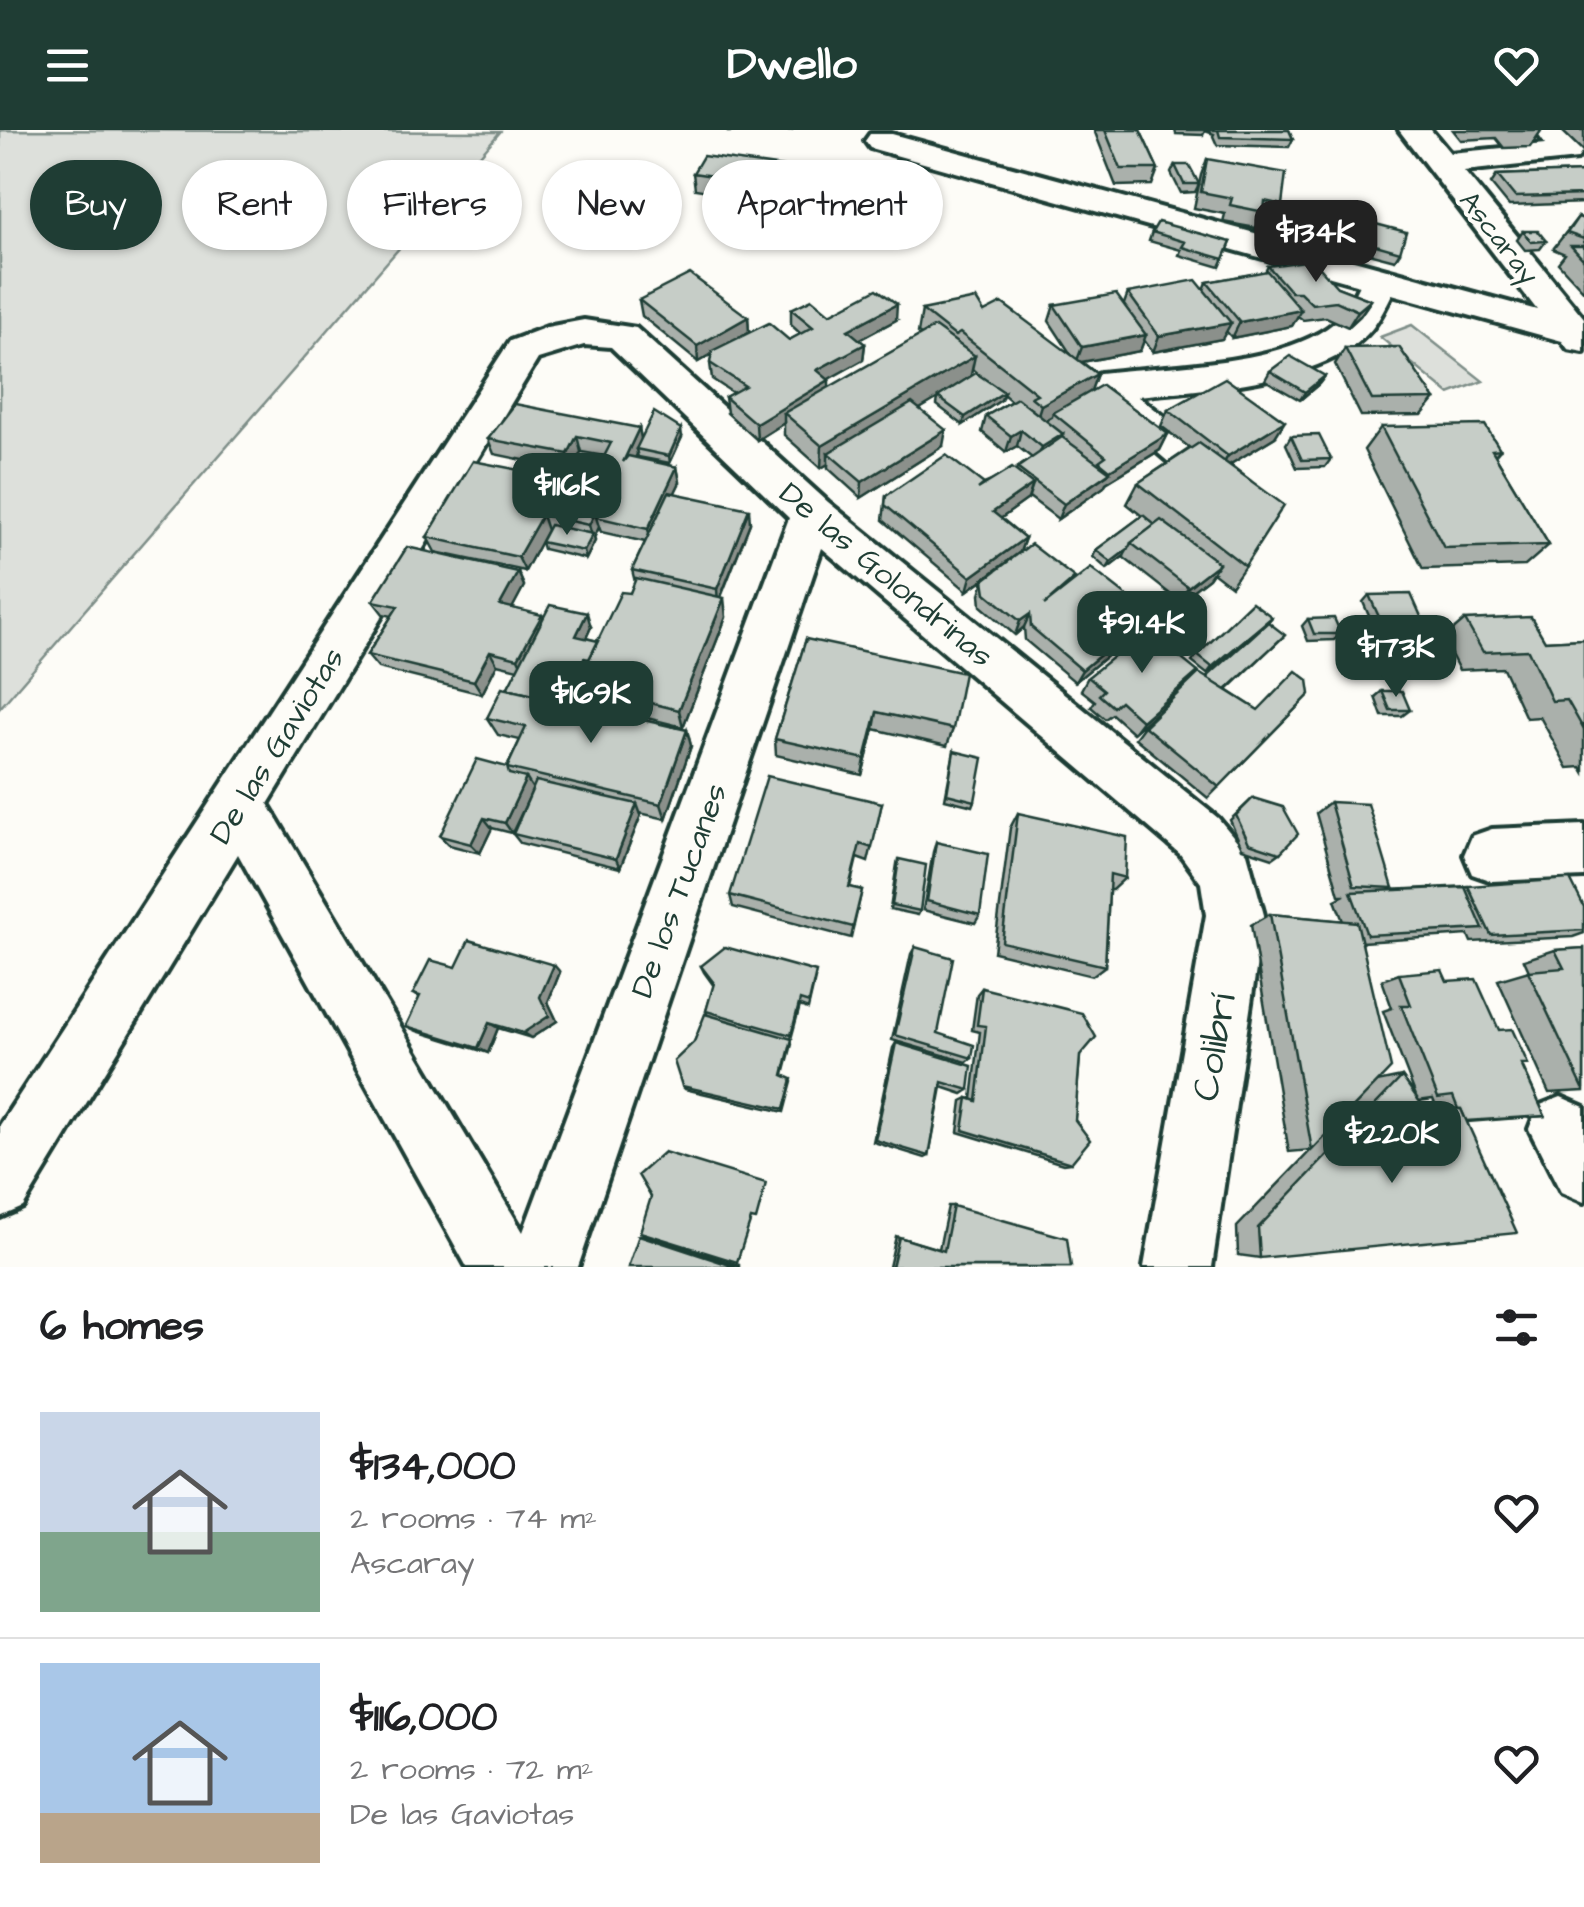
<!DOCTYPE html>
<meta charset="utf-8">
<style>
body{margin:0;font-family:"Architects Daughter",sans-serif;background:#f2f2f2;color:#202124;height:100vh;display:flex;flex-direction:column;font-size:38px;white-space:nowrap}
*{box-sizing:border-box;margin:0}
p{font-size:32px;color:#757577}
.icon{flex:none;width:55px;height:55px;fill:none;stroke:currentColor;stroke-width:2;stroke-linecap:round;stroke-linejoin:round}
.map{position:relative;height:1137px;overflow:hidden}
.panel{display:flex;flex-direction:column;background:#fff;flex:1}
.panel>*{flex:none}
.guide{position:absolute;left:30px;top:30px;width:1000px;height:90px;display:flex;gap:20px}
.price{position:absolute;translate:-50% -85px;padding:0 22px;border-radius:20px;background:#1f3d34;color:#fff;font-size:32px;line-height:65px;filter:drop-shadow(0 2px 5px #0008)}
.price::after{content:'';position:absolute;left:50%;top:60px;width:30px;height:22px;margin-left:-15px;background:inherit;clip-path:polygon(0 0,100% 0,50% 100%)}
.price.current{background:#222;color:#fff}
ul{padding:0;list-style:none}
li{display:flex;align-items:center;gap:30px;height:250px;padding:0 40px}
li+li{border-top:2px solid #e0e0e0}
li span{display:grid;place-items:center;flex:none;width:280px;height:200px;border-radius:0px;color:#555}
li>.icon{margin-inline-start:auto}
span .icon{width:120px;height:120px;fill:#fffc;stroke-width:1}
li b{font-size:42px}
h2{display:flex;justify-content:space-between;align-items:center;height:120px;padding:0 40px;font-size:42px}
.pill{padding:0 35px;border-radius:45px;background:#fff;box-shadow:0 2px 8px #0004;font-size:35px;line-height:90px}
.pill.current{background:#1f3d34;color:#fff}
header{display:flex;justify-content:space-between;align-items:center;height:130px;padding:0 40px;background:#1f3d34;color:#fff;font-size:45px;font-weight:700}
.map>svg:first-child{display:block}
.green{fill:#dde0db;stroke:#7e8e88;stroke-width:2.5}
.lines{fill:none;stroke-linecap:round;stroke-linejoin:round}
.minor-casing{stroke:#1f3d34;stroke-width:8}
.minor{fill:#fdfcf7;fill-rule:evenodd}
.wall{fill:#aab0ab;stroke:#1f3d34;stroke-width:2.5;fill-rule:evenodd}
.shaded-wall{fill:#8b908b;stroke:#1f3d34;stroke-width:2.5}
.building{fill:#c6cdc7;stroke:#1f3d34;stroke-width:2.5}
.labels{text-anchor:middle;stroke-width:8;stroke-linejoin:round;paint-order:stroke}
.far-street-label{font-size:28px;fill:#1f3d34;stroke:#fdfcf7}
.street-label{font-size:32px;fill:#1f3d34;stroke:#fdfcf7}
.near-street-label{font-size:38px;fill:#1f3d34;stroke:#fdfcf7}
</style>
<header><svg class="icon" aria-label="menu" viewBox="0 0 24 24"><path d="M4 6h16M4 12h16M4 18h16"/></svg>Dwello<svg class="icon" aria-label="heart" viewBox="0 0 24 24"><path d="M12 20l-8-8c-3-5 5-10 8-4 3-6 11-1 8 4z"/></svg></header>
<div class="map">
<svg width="1584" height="1137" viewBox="0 0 1584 1137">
<rect width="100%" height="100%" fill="#fdfcf7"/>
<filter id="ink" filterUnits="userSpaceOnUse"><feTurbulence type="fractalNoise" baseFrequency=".01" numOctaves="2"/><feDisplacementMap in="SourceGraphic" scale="20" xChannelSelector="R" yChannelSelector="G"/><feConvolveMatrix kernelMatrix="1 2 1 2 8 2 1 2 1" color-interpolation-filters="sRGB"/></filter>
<g filter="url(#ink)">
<g class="green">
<path d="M0,0L500,2L0,578Z"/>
<path d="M1412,195L1483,251L1449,264L1380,207Z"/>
</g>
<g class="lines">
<g class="minor-casing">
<g id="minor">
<path d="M1399,0H1431L1450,23L1545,14L1535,0H1567L1582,22L1577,29L1464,41L1584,188V222L1568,219L1562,211L1392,164C1384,180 1376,197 1362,209C1315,253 1200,259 1138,266L1249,353L1256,364L1249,375L1234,380L1219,375L1095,269L1086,267L1080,257L1086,247L1100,243C1166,235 1281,236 1334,193C1346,183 1352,169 1359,155L870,18L865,11L870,4H892L1537,180Z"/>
<path d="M584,190L636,198L828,372L1218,688L1247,723L1264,785L1212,1137H1144L1206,785L1201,753L1180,724L822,418L578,1137H467L238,724L23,1077L0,1087V995L510,211L547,197ZM584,215L611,217L789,388L523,1102L268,674L538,229Z"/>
<path d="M1584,695V747L1492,751L1472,744L1464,725L1472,706L1492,699Z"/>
<path d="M1561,967L1584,977V1072L1561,1062L1529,999L1538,976Z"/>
</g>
</g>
<use href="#minor" class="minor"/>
</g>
<g class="wall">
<path d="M728,0H793L728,2Z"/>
<path d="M1094,0H1140L1158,39L1152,55L1116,56Z"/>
<path d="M1175,0H1289L1293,9L1289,17L1217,15L1213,6L1214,4L1205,1L1203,5L1176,4Z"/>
<path d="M1453,0H1540L1541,1L1530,17L1504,18L1496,8L1461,10Z"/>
<path d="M1561,0H1584V22Z"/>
<path d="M1207,29L1282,75L1274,91L1260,88L1256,98L1223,92L1225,84L1194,78L1201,45Z"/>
<path d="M1175,35L1199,54L1195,62L1181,63L1171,43Z"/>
<path d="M1584,42V73L1509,76L1491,54L1497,45Z"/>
<path d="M693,43L794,48V64L790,74L767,70L764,77L737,73L736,65L695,59Z"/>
<path d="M634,76L635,85L626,93L606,94L599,86L597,77Z"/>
<path d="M763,86L813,92L773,113L763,106L762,97L766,96L764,94Z"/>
<path d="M1578,87L1584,89V161L1558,133L1565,124L1553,119Z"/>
<path d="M1372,93L1400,122L1395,130L1360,121L1367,101Z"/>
<path d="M1523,101L1546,111L1540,119L1525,120L1517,110Z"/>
<path d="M1152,102L1231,112L1220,137L1179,125L1181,120L1149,111Z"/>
<path d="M1268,136L1337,157L1371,170L1360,186L1348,197L1326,187L1303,190L1298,186L1292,196L1232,208L1226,201L1222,209L1153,222L1144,210L1140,221L1082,232L1097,244L1090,262L1168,304L1160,320L1106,353L1104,357L1058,389L1029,367L1028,369L1001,388L1025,408L1020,422L1073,453L1142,497L1075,552L1025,510L1024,497L1015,505L981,476L980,464L984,450L1016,426L967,461L883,390L886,366L984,354L1016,341L1017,338L1032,328L1017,316L1006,322L982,302L986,286L1011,271L1003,264L1001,270L963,295L937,275L938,268L919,279L943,316L861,368L828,338V334L821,338L784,305V293L757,310L727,283L725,267L733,263L712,249L710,233L712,224L698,232L642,186L639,170L748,187L749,203L789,210L801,204L791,195V179L896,190L859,210L865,214L863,230L828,249L829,258L921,205L918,203L922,180L984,182L1070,223L1049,191L1054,175L1124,174L1128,163L1204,160L1207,152L1265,142ZM972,239L979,245L970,247Z"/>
<path d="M1345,218L1435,269L1422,285L1361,286L1335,234Z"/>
<path d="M1270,241L1325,246L1319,254L1300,270L1265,250Z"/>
<path d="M1168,280L1275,307L1229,335L1245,436L1231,456L1213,442L1209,448L1179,471L1124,428V426L1107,439L1093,427L1096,420L1142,386L1127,374L1138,353L1190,318L1161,296Z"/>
<path d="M1381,297L1500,319L1495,325L1549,415L1525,436L1423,439L1364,320Z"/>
<path d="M639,298L641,309L682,307L670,333L638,327L637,324L635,328L677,337L680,352L674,363L750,393L721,467L726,487L683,597L579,571L578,569L575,575L687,600L691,616L666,689L640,683L641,685L620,738L520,713L513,704L525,676L512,703L492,698L480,723L449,715L440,706L507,637L520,610L498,605L487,588L507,559L518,539L497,534L482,564L378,538L367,525L392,486L383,484L373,471L518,442L524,456L512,478L544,489L591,497L586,508L598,511L630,463L635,452L632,440L645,412L601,402L599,397L594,408L595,411L586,429L543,419L541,412L547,400L525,441L435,422L427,407L571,350L595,344L604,326L581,322L572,340L494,324L488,309Z"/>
<path d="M1291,306L1331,329L1325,337L1297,338L1286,314Z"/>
<path d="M1369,465L1427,500L1420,507H1378L1363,472Z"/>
<path d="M1272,487L1266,494L1207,544L1192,532L1197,525Z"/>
<path d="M1308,489L1341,504L1334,510L1308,511L1302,496Z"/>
<path d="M1465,490L1545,511L1584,509V642L1581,637L1568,638L1540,587L1526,588L1503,538L1459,540L1443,509Z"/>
<path d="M1285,505L1227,560L1258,580L1310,564L1208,668L1135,608L1144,596L1174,567L1133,603L1112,584L1105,589L1091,577L1095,571L1081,560L1088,547L1198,542L1191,551L1206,548Z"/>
<path d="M806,509L953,599L947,616L874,599L862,645L776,625L775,609Z"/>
<path d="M1382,561L1410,580L1402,586H1382L1375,567Z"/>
<path d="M954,621L975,671L973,676L945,669Z"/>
<path d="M1253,668L1280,723L1273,728L1242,718L1230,690Z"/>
<path d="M1330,672L1393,758L1389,760L1468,756L1584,777V803L1573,807L1471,812L1468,805L1362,812L1377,952L1402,947L1416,966L1383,881L1392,878L1382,850L1399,844L1447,851L1499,900L1522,935L1545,986L1467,992L1260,1128L1238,1125L1237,1097L1311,1020L1289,1022L1251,795L1270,784L1343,791L1335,770L1345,765H1339L1316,683ZM1433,969L1437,979H1425L1419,971Z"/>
<path d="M882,673L868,732L857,728L850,757L862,760L851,808L733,777L730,765Z"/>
<path d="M1018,683L1125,748L1112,760H1109L1105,836L1092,846L994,822L1010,698Z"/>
<path d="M936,712L980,785L975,793L923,780L933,722Z"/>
<path d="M897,734L920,781L918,785L890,779Z"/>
<path d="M915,817L938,903L972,928L967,932L892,910L911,824Z"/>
<path d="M1584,818V961L1549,963L1498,850L1529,841L1524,830L1555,820Z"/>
<path d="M701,836L815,849L808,879L800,876L791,909L792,914L784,945L792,952L784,982L685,959L682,956L694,912L707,884L706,881L714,856L704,842Z"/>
<path d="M456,837L560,842L548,872L557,891L531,908L498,898L488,923L417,901L406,896L420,867L413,864Z"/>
<path d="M982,858L1080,926L1071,1033L1063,1034L958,1002L962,971L968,968L972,969L980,902L972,900L977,864Z"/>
<path d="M896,913L969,960L963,964L942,957L929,1026L925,1028L873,1012L893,918Z"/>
<path d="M948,1076H953L1071,1137H889L896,1106L939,1119Z"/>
</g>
<g class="shaded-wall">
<path d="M794,48V64L790,74V57Z"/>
<path d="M767,54V70L764,77V61Z"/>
<path d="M634,76L635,85L626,93L624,84Z"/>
<path d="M813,84V92L773,113V105Z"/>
<path d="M1371,170L1360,186L1348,197L1358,181Z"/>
<path d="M897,174L896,190L847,216L848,200Z"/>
<path d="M1301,180L1292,196L1232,208L1240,192Z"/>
<path d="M748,187L749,203L698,232L697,216Z"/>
<path d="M1231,193L1222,209L1153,222L1159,206Z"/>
<path d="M1146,205L1140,221L1076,233L1082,217Z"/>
<path d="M865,214L863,230L816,256L817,240Z"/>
<path d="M975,226L970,249L836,329L828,323V334L821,338L822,316Z"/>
<path d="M1097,244L1089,266L1053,283L1052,287L1034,297L1041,275Z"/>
<path d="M1325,246L1319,254L1300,270L1305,262Z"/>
<path d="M829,250V266L784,283V293L757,310L756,294Z"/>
<path d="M1004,262L1001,270L963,295L965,287Z"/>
<path d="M1285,291L1275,307L1219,341L1228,326Z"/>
<path d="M639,298L642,314L636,319L637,324L626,347L623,332Z"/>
<path d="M681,299L682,307L670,333L669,326Z"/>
<path d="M946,300L943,316L861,368L862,352Z"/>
<path d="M1021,300L1017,316L1006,322L1011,306Z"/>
<path d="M1063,304L1058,319L1036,332L1042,317Z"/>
<path d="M1168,304L1160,320L1106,353L1104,357L1058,389L1064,374L1108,344L1110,340Z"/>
<path d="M577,306L581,322L572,340L568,324Z"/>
<path d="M677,337L680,352L651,413L648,399Z"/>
<path d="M613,346L617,361L596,387L599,397L594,408L595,411L586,429L584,421L592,406L589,395Z"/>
<path d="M1033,354L1028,369L989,397L993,382Z"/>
<path d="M749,379L750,393L718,473L717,459Z"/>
<path d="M542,385L547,400L525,441L518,427Z"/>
<path d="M1025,408L1020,422L967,461L971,447Z"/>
<path d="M1128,419L1124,426L1107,439L1111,432Z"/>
<path d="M1219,433L1209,448L1179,471L1188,457Z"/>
<path d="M518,442L524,456L507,488L500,475Z"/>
<path d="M724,468L726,487L683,597L679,580Z"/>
<path d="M587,483L591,497L581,519L576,506Z"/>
<path d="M1030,484L1024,497L1015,505L1020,491Z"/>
<path d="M1150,484L1142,497L1075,552L1082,540Z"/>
<path d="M542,485L548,498L524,541L518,528Z"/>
<path d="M1272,487L1266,494L1207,544L1212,537Z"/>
<path d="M490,521L497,534L482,564L474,551Z"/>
<path d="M1198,542L1188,554L1133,603L1142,591Z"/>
<path d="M573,556L578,569L570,587L564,575Z"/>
<path d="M877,582L874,599L862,645L865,629Z"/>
<path d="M687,600L691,616L666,689L661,674Z"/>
<path d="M526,648L533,659L512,703L505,693Z"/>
<path d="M637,674L641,685L620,738L616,729Z"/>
<path d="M484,688L492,698L480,723L471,714Z"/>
<path d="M554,835L560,842L548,872L557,891L531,908L523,903Z"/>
<path d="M489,893L498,898L488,923L478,918Z"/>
<path d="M644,1104L739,1135V1137L639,1105Z"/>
</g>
<g class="building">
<path d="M1105,0H1140L1158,39H1121Z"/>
<path d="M1218,0H1289L1293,9L1220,7Z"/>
<path d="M703,26L783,37L779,46L794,48L790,57L767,54L764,61L736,57L739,50L693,43Z"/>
<path d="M1207,29L1286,43L1282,75L1265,71L1264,82L1230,75L1232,68L1201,62Z"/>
<path d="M1175,35H1189L1199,54H1184Z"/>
<path d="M1584,42V65L1515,67L1497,45Z"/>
<path d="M625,67L634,76L624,84L604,86L597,77L606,68Z"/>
<path d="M770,75L813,84L773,105L762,97L773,92L763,86Z"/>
<path d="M1578,87L1584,89V109L1567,103Z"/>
<path d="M1158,92L1231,112L1224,129L1182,117L1185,112L1152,102Z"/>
<path d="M1372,93L1406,102L1400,122L1365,112Z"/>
<path d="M1523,101H1538L1546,111L1531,112Z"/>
<path d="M1571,116H1584V130Z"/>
<path d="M1313,130L1337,157L1371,170L1358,181L1336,171L1312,174L1300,162H1291L1268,136Z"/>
<path d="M1267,141L1301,180L1240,192L1207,152Z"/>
<path d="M690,144L748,187L697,216L639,170Z"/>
<path d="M1196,150L1231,193L1159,206L1128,163Z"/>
<path d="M877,159L897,174L848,200L865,214L817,240L829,250L756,294L725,267L745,256L710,233L712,221L769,193L789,210L813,197L791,179L812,169L830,184Z"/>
<path d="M1116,164L1146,205L1082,217L1054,175Z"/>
<path d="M976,169L984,182L1002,173L1097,244L1041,275L1031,267L1037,264L960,203L955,206L922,180Z"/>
<path d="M935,197L975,226L822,316L784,283Z"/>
<path d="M1399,217L1435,269L1372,270L1345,218Z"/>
<path d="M1290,226L1325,246L1305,262L1270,241Z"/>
<path d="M976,243L1004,262L965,287L938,267Z"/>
<path d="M1225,248L1285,291L1228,326L1168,280Z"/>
<path d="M1102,255L1168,304L1110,340L1099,331L1106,326L1053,283Z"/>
<path d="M1017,268L1063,304L1042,317L1021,300L1011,306L986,286Z"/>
<path d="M912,273L946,300L862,352L828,323Z"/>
<path d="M515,274L639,298L623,332L628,326L677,337L648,399L596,387L617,347L613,346L589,395L542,385L518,427L427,407L473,331L571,350L576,340L595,344L611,313L577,306L568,324L488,309Z"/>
<path d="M654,282L681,299L669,326L636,319Z"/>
<path d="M1485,295L1500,319L1492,320L1549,415L1444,418L1381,297Z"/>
<path d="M1319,305L1331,329L1302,330L1291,306Z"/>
<path d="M1062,307L1110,342L1064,374L1017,338Z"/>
<path d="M1199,313L1284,375L1245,436L1138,353Z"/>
<path d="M946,325L984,354L978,359L1012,338L1033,354L993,382L1025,408L971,447L885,375L886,366Z"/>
<path d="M669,362L749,379L717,459L632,440Z"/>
<path d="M1143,385L1155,395L1131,413L1128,419L1111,432L1096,420Z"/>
<path d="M1161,390L1219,433L1188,457L1131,413Z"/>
<path d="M550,395L593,404L584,421L541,412Z"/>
<path d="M1031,414L1075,448L1044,475L1091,438L1150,484L1082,540L1031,497L1030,484L1020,491L986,463L984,450Z"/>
<path d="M407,417L518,442L500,475L542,485L518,528L490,521L474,551L367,525L398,476L373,471Z"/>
<path d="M636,448L724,468L679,580L572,554L584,528L589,529L621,462L630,463Z"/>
<path d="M1411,464L1427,500H1385L1369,465Z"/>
<path d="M1252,472L1272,487L1212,537L1197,525Z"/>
<path d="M550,475L587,483L576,506L598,511L589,529L584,528L565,572L507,559Z"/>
<path d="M1531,487L1545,511L1584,509V600L1567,570L1552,571L1528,520L1483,522L1465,490Z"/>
<path d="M1334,488L1341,504H1314L1308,489Z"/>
<path d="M1268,492L1285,505L1226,560L1206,548Z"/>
<path d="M1146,500L1198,542L1142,591L1120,571L1113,577L1099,565L1104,560L1088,547Z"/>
<path d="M806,509L964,543L953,599L877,582L865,629L775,609Z"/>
<path d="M1296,541L1308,550L1310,564L1219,657L1144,596L1199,543L1258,580Z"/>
<path d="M502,558L687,600L661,674L507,638L526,597L487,588Z"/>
<path d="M1382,561H1402L1410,580H1390Z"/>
<path d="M954,621L983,628L975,671L947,664Z"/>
<path d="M477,629L507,637L509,644L526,648L505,693L484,688L471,714L440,706Z"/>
<path d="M767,646L882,673L872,718L860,714L849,757L862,760L853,797L730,765Z"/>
<path d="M536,651L637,674L616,729L513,704Z"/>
<path d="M1253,668L1283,677L1298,704L1280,723L1249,713L1236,685Z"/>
<path d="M1330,672L1368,674L1393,758L1354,756Z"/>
<path d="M1018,683L1127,707L1125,748L1110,744L1105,836L1002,812Z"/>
<path d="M936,712L988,724L980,785L927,771Z"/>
<path d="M899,729L926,735L920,781L892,775Z"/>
<path d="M1570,749L1584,777V800L1491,805L1468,756Z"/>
<path d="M1465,757L1483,799L1367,805L1351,762Z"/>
<path d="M1270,784L1357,792L1391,938L1312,1020Z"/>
<path d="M469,810L554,835L540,867L549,886L523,903L489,893L478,918L406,896L420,866L413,864L430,830L456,837Z"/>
<path d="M725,817L816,842L809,873L800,870L791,905L706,881L714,853L701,836Z"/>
<path d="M915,817L953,828L938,903L974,915L972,928L895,905Z"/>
<path d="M1584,818V958H1583L1528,841L1564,838L1555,820Z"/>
<path d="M1442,840L1447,851L1476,849L1499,900L1512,899L1528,934H1521L1545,986L1466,991L1461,979H1458L1453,966L1438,968L1401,875H1411L1399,844Z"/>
<path d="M982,858L1082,883L1096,907L1080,926L1075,990L1090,1010L1071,1033L963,1000L968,968L977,971L986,896L977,895Z"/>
<path d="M705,884L792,909L783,945L792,949L784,979L682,956L674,931L694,912Z"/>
<path d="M896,913L972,936L969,960L942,952L929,1026L875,1010Z"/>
<path d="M1402,947L1425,979H1461L1517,1103L1260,1128L1258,1098Z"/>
<path d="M664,1022L766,1053L756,1090L751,1089L737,1132L640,1102L651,1067L638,1045Z"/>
<path d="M953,1076L1067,1108L1071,1137H892L899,1107L944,1121Z"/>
<path d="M639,1105L736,1137H628Z"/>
</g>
</g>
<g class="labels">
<g class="far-street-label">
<text transform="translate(1500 107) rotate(52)" y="10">Ascaray</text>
</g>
<g class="street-label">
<text transform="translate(887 444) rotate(40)" y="11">De las Golondrinas</text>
<text transform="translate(276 615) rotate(-58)" y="11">De las Gaviotas</text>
<text transform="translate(678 760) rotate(-70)" y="11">De los Tucanes</text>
</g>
<g class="near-street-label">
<text transform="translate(1213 917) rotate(-80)" y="13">Colibrí</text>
</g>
</g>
</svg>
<b class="price current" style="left:1316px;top:155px">$134K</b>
<b class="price" style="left:567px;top:408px">$116K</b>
<b class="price" style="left:1142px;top:546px">$91.4K</b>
<b class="price" style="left:1396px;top:570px">$173K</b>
<b class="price" style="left:591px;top:616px">$169K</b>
<b class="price" style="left:1392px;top:1056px">$220K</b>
<div class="guide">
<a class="pill current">Buy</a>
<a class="pill">Rent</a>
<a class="pill">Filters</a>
<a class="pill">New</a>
<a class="pill">Apartment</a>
</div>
</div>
<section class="panel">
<h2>6 homes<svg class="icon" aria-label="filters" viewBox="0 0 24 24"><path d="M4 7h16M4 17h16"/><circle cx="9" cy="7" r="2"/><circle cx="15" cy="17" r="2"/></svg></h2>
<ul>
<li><span style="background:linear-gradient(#c9d6e8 60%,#7fa58c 0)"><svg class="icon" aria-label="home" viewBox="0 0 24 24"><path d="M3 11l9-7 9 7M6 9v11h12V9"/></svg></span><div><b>$134,000</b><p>2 rooms · 74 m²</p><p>Ascaray</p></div><svg class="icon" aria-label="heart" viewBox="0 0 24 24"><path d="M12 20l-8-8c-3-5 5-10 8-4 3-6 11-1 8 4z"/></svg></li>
<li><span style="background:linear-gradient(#a9c7e8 75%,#b9a48a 0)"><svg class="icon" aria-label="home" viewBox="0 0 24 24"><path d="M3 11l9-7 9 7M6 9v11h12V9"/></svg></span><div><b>$116,000</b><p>2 rooms · 72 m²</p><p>De las Gaviotas</p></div><svg class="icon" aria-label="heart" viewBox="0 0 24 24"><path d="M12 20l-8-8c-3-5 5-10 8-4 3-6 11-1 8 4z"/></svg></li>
</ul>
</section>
